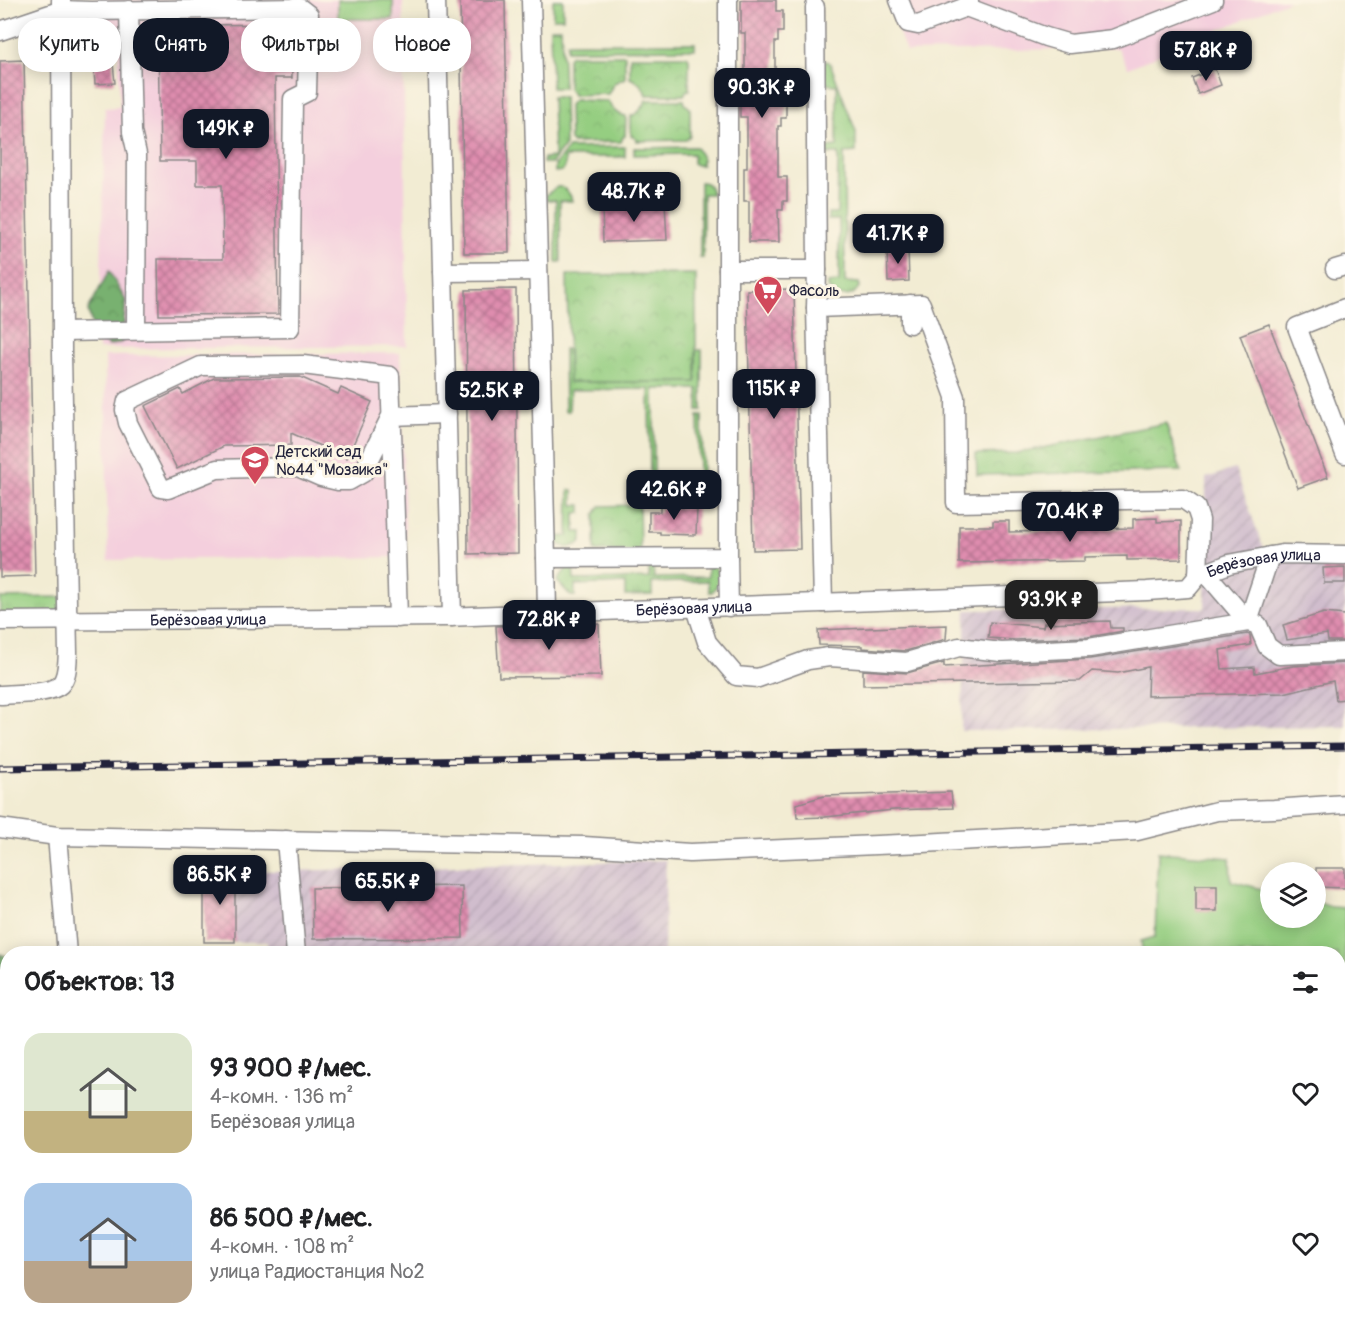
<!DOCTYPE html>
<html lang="ru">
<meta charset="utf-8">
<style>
body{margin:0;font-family:Pangolin,sans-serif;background:#f2f2f2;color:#202124;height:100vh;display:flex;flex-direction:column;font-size:22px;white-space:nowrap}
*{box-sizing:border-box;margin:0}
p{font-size:20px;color:#757577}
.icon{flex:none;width:33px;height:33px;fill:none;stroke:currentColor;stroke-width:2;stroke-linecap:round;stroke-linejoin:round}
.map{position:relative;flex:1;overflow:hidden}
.sheet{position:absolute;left:0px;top:946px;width:1346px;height:386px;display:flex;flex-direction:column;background:#fff;border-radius:24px 24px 0 0;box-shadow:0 3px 15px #0003}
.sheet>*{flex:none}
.banner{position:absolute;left:18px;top:18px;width:600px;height:54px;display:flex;gap:12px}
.controls{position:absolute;left:1260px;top:862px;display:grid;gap:12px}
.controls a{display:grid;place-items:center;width:66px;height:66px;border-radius:50%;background:#fff;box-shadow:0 3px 15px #0003;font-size:30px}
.price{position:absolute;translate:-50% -51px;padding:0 14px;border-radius:12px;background:#111827;color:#fff;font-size:20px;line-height:39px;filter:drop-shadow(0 2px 3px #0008)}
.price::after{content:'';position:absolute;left:50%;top:36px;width:18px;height:14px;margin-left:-9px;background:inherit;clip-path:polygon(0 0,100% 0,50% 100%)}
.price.current{background:#222;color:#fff}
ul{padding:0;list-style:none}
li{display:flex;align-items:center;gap:18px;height:150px;padding:0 24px}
li span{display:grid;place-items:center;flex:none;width:168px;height:120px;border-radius:18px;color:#555}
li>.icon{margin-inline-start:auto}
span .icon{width:72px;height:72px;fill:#fffc;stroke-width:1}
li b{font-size:26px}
h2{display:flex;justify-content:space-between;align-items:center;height:72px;padding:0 24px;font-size:26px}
.tag{padding:0 21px;border-radius:24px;background:#fff;box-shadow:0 3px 15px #0003;font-size:21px;line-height:54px}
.tag.current{background:#111827;color:#fff}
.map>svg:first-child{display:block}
.built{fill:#f4cfdd}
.industrial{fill:url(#industrial-furrows)}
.grass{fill:url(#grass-tufts);stroke:#5c785e;stroke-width:1.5}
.forest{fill:url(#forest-crowns);stroke:#4d6a55;stroke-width:1.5}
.park{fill:url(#park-crowns);stroke:#5c785e;stroke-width:1.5}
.garden{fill:#95ce81;stroke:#5c785e;stroke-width:1.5}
.building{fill:url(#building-cross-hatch)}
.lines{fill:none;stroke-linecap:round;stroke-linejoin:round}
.minor-casing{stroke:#8a8787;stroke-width:21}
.minor{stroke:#fff;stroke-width:18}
.rail-casing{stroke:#22223b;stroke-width:7}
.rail{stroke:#fcf5e5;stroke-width:4.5;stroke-dasharray:14;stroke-linecap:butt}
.labels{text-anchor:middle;stroke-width:6;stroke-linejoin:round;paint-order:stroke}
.poi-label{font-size:16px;fill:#22223b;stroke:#fcf5e5;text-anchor:start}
.street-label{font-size:16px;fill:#22223b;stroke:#fcf5e5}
</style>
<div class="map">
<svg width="1345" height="1331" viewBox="0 0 1345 1331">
<defs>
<pattern id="industrial-furrows" width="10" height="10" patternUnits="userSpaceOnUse" patternTransform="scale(1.5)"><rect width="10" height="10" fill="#d0bdcd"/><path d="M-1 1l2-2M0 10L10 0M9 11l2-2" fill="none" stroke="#b2a2b1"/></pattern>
<pattern id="grass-tufts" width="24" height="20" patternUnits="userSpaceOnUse" patternTransform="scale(1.5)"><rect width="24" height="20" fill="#95ce81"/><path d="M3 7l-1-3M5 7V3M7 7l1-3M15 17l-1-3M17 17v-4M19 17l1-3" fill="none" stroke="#80b170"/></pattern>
<pattern id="forest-crowns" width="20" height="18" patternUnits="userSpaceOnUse" patternTransform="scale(1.5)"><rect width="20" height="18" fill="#78b16f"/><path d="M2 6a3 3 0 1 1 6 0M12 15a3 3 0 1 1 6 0" fill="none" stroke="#62905c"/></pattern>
<pattern id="park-crowns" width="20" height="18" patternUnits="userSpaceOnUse" patternTransform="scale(1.5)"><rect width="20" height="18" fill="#95ce81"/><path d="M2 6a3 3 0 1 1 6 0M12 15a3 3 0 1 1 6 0" fill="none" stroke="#80b170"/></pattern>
<pattern id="building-cross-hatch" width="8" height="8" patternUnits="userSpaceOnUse" patternTransform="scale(1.5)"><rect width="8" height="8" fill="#df8daf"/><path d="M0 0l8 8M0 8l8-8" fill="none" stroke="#b47390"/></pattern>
</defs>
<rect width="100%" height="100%" fill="#fcf5e5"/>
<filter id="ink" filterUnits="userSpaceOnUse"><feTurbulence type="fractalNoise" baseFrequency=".0167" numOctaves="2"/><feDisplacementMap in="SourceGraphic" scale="12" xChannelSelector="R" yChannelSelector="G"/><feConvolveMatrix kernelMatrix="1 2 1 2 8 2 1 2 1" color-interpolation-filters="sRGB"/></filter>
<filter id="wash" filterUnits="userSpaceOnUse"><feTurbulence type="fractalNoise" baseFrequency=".008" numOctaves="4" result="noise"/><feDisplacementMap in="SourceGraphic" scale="24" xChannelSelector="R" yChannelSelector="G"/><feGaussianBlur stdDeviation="1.35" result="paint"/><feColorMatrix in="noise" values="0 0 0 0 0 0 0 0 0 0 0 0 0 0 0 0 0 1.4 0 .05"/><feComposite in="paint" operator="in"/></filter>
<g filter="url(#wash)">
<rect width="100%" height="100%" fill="#f2ecd3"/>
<g class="built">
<path d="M91,0H403L407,346L99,349L105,108L120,107L118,36L90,35Z"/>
<path d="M887,0H1290L1128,68L1118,48L906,52Z"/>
<path d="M400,353L406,557L108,560L105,356Z"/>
</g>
<g class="industrial">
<path d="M1235,469L1268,561L1345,562V726L961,731L966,610L1205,608L1206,478Z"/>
<path d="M666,860L664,954H267V942H204V870L289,871Z"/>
<path d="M438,1325L647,1324V1331H506Z"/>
</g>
<g class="grass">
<rect x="553" y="0" width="10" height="18"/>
<path d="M550,28H561L564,88H552Z"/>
<path d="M567,43H695V49L567,50Z"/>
<path d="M827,61L830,63L856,132V152L844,153L845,282L859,283L860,286C858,288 856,292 853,294C844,299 834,294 828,288V283L839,282V220H828V213H837L838,154H827V147L837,146V85L824,84V62Z"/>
<path d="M552,97H564L565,145L552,163H543L544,158L554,157Z"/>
<path d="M625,147V157H565V167L562,171L555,172V165L568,148Z"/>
<path d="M696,147L702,158V165H697L693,163V154L634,155V148Z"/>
<path d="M700,182C709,182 710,186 712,194H703V258H700Z"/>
<path d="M557,187H562C567,191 571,194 572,201H560L561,262H556V200H546V195Z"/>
<path d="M564,349H568L569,382H696V350H702V410H698V389H654V479H669V483C659,490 650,491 639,484V479H650L649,389L570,390L569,411H565Z"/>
<path d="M698,416H702L703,480H712L710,484L707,487L696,486L689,481V479H699Z"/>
<path d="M569,490H573V505H581V513H575V532H582V539L579,544L567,548L555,542L554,537L568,536Z"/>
<path d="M708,564C722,568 721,583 712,592H709L708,581L652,583V595L625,596V583L575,585V596H571L557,581L567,568L573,565L574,580L649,578V567L651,565L653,567L654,578L708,577Z"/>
<path d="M64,597L61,608L55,618L0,617V598Z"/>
</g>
<g class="forest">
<path d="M109,271L126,301L122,342L109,346L95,336L88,310Z"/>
<path d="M0,954L8,957L7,1138L0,1131Z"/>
<path d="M66,1324H203L210,1331H57Z"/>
<path d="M1045,1325L1224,1324L1226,1331H1038Z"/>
</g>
<g class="park">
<path d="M571,55H625V78L614,83L608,94L573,95L571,91L568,89V58Z"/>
<path d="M630,56H687L689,59V90L686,91L684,95H646C644,86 638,81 630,78Z"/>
<path d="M574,100L608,101C612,110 616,114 626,116L625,136L623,137L621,142L573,143L570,140L569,105Z"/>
<path d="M646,100H684L685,104L690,108V136L686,140L637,141L635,138L631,136V116C639,113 644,108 646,100Z"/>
<path d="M696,274V382H569L567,275Z"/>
<path d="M1166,423L1181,471L977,475L976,454L1017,453Z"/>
<path d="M639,505L640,551H595V515L600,506Z"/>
</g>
<g class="garden">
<rect x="338" y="0" width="55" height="19"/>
<path d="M1158,852L1230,858L1231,881L1270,891V918H1316V902L1332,907L1345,908V1331H1321L1323,1325L1338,1324V954H1143L1141,941L1155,937Z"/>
</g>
<g id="blocks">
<g class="building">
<path d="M460,0H505L509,253H464Z"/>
<path d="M741,0H776V11H783V32H778V42H775V94H786V118H781V126H778V177H787V201H783V210H778L779,242H749V201H744V168H747V117H740V84H745V33H741Z"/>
<path d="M291,24L292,78H275L278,314L159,315L158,259H223L222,185H197V161H160L158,32H202V25Z"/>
<path d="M112,53L115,83L95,84L93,55Z"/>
<path d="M24,60L35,576L0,577V61Z"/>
<path d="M1215,69L1221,85L1198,94L1192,78Z"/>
<path d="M665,203L667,240L603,242L602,205Z"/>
<path d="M887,249H908L909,281L888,282Z"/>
<path d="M516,289L518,553L468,554L466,290Z"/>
<path d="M794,289L800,549L753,550L747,290Z"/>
<path d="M1269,324L1328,477L1298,488L1240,335Z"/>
<path d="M300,377L338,394L341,388L372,402L347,458L291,433V445L224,446L177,469L145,406L180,389L183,394L214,378Z"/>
<path d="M660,507L697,508L696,535L660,534V532H649V512H660Z"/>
<path d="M1157,518V522L1181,521V559L1127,560V556L1085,557V561L959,563V526H993V521H1009V532L1057,531V521L1083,520V529L1133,528V519Z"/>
<path d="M1345,567V583H1324L1323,568Z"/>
<path d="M1324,613L1345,615V641H1328L1327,634L1287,640L1283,625Z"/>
<path d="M1110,621L1111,628H1123V631L1088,637L1015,640L988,638L990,622L1043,627L1044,623Z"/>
<path d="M599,624L601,676L499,677L496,626Z"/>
<path d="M947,625L946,639L906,651L862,648V646L819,645L818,630Z"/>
<path d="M1247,634L1250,635L1251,645L1220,650L1222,669L1254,667L1255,673L1293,666L1345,663V699L1336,700L1333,681L1284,693L1147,696L1148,667L1118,673L1092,671L1080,681L863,685V670L907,673L944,663V667L1090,659Z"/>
<path d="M951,792L953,808L894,810L825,817L797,818L796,804L824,796Z"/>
<path d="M1316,868H1345V888L1316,887Z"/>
<rect x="204" y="870" width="31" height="72"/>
<rect x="1196" y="885" width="21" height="26"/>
<path d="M462,886L463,938L313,939L312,888Z"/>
</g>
</g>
</g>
<g filter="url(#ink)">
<use href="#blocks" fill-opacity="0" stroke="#8a8787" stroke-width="1.5"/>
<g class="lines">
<g class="minor-casing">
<g id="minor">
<path d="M436,0L452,617"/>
<path d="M531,0L546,558L728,557V0"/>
<path d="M899,0L908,23L918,25L966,7L969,0"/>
<path d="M966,7L1046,37L1070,44L1113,39L1213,0"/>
<path d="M129,10L132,132L137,154L136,330"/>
<path d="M0,31L62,10L91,11L300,8L309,15L307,92L293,99L290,328L62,332"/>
<path d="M1335,269L1345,266"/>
<path d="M728,270H817L815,7"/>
<path d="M817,270L816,308L823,603"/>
<path d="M443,272L538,271"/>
<path d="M816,308L921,304L955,397L956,503L1183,499L1196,508L1200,520L1198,576"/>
<path d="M1345,308L1297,327L1345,454"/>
<path d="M910,324V304"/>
<path d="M728,557L729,607"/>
<path d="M546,558L547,613"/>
<path d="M1206,573L1248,622L1258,625L1267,646L1279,655L1345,652"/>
<path d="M696,608L707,642L736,676L758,678L808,660L829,657L907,662L959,647L1001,652L1089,648L1248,622L1270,556"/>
<path d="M398,618C396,537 393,457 390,376L303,365L201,366L127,401L125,410L128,423L161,488L168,489L217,469L298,467L321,477L338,481H349L363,473L391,416L447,414"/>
<path id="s1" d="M0,621L446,617L547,613L1147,591L1188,588L1198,576L1229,564L1282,554L1345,555"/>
<path d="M0,695C13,694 51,694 60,685C68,677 67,663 68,653L62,354L61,0"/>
<path d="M0,828L57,836L584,846L690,853L923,843L1137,831L1217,811L1274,809L1345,804"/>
<path d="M57,836L67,954"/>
<path d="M286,840L296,954"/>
<path d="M121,1324L123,1331"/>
</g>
</g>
<use href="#minor" class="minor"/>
<g class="rail-casing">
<path id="rail" d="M0,768L1345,746"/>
</g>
<use href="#rail" class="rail"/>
</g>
</g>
<defs>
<g id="supermarket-pin" transform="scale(1.5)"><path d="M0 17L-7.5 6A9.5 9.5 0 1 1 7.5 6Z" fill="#d1495b" stroke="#fcf5e5"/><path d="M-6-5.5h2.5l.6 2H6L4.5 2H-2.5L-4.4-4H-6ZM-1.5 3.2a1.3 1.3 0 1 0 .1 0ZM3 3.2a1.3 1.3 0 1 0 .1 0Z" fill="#fff"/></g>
<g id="school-pin" transform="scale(1.5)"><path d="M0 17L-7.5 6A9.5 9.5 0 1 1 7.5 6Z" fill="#d1495b" stroke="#fcf5e5"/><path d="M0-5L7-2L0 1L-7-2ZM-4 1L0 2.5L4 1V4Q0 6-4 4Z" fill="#fff"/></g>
</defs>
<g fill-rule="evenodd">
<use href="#supermarket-pin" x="768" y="290"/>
<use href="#school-pin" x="255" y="460"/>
</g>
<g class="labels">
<g class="poi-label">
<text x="789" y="296">Фасоль</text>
<text x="276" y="457">Детский сад<tspan x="276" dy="18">№44 "Мозаика"</tspan></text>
</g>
<g class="street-label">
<text dy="6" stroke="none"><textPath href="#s1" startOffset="1272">Берёзовая улица</textPath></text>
<text dy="6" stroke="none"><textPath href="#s1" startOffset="694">Берёзовая улица</textPath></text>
<text dy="6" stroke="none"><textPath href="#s1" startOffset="208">Берёзовая улица</textPath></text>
</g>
</g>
</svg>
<div class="controls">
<a><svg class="icon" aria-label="layers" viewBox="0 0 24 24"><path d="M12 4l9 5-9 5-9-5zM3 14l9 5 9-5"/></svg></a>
</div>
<b class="price" style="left:1206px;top:82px">57.8K ₽</b>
<b class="price" style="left:762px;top:119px">90.3K ₽</b>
<b class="price" style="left:226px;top:160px">149K ₽</b>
<b class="price" style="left:634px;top:223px">48.7K ₽</b>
<b class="price" style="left:898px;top:265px">41.7K ₽</b>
<b class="price" style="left:774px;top:420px">115K ₽</b>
<b class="price" style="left:492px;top:422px">52.5K ₽</b>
<b class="price" style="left:674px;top:521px">42.6K ₽</b>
<b class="price" style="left:1070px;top:543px">70.4K ₽</b>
<b class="price current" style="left:1051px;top:631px">93.9K ₽</b>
<b class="price" style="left:549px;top:651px">72.8K ₽</b>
<b class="price" style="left:220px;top:906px">86.5K ₽</b>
<b class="price" style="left:388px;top:913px">65.5K ₽</b>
<div class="banner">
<a class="tag">Купить</a>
<a class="tag current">Снять</a>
<a class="tag">Фильтры</a>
<a class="tag">Новое</a>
</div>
<section class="sheet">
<h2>Объектов: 13<svg class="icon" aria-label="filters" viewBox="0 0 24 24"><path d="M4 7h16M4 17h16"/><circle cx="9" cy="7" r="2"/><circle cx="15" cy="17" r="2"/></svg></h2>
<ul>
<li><span style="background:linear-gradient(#dfe7d0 65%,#c2b280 0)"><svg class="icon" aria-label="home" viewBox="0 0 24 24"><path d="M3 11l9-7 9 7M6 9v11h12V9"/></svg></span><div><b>93 900 ₽/мес.</b><p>4-комн. · 136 m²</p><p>Берёзовая улица</p></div><svg class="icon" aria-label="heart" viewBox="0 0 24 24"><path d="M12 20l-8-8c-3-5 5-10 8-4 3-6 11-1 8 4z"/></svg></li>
<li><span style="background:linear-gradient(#a9c7e8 65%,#b9a48a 0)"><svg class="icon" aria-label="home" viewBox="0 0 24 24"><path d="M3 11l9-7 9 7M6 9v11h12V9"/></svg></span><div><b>86 500 ₽/мес.</b><p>4-комн. · 108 m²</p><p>улица Радиостанция №2</p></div><svg class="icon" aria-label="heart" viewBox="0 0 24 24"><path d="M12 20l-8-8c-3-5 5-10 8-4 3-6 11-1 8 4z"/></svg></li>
</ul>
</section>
</div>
